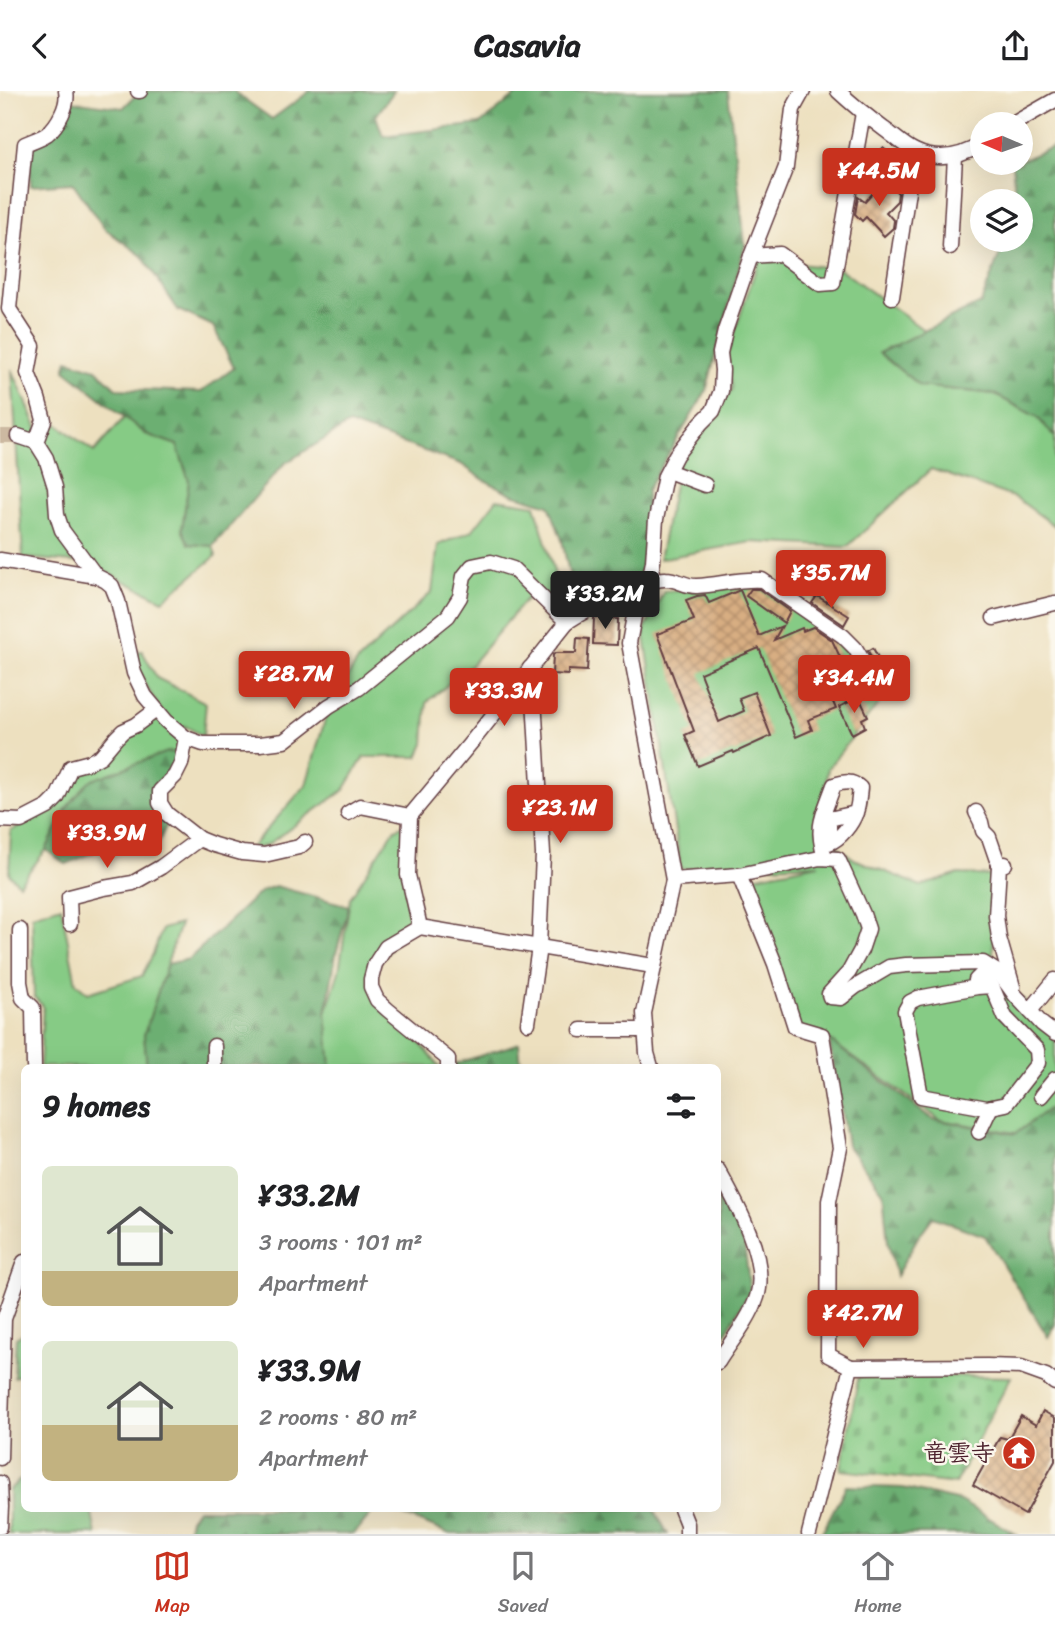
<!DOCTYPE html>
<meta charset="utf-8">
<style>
body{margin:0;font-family:Sriracha,"Klee One",sans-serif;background:#f6f6f6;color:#202124;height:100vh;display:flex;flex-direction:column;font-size:26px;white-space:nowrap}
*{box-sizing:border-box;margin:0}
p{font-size:23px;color:#757577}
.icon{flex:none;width:38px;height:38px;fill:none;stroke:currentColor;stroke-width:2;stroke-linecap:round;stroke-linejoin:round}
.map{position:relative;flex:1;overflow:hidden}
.panel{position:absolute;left:21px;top:973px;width:700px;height:448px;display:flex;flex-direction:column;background:#fff;border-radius:10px;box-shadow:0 7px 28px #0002}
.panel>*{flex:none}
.needle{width:46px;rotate:272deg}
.controls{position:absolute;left:970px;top:21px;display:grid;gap:14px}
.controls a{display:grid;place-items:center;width:63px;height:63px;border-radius:50%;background:#fff;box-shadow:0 7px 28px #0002;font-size:35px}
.price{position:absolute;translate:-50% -60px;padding:0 16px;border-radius:7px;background:#c8321e;color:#fff;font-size:23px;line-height:46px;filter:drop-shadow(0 2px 4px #0008)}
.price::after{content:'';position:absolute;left:50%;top:42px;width:21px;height:16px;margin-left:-10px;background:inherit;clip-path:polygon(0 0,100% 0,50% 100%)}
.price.active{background:#222;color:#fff}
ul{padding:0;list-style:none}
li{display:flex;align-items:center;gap:21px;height:175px;padding:0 21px}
li span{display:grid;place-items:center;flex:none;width:196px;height:140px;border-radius:10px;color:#555}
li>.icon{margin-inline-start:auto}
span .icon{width:84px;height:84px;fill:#fffc;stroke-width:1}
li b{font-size:30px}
h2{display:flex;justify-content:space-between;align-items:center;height:84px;padding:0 21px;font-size:30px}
header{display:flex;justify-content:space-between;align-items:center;height:91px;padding:0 21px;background:#fff;font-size:32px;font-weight:800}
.dock{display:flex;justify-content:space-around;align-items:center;height:98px;border-top:2px solid #e0e0e0;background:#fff;font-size:19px;color:#757577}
.dock a{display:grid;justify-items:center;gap:4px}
.dock .active{color:#c8321e}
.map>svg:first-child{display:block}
.grass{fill:#86cb85;stroke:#687558;stroke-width:2}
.forest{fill:url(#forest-firs);stroke:#5b674e;stroke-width:2}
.cemetery{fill:url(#cemetery-stones);stroke:#687558;stroke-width:2}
.building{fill:url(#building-cross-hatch)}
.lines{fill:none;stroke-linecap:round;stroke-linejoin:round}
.minor-tunnel{stroke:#ccb9a1;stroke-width:14;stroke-dasharray:14 7;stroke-linecap:butt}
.minor-casing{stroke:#623c41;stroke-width:17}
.minor{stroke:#fff;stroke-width:14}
.labels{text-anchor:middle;stroke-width:5;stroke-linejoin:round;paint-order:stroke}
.poi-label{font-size:24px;font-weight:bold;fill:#4a1f2b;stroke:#fbf7ec;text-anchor:end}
</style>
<header><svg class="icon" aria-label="back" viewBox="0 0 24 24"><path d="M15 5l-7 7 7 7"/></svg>Casavia<svg class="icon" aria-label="share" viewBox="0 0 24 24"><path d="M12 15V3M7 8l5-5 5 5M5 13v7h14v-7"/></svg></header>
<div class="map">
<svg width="1055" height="1443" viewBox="0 0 1055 1443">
<defs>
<pattern id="forest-firs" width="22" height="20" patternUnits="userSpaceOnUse" patternTransform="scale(1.75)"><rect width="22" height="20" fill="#6caf72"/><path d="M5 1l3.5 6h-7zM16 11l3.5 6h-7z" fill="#5b8e5e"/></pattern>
<pattern id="cemetery-stones" width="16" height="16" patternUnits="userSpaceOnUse" patternTransform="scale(1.75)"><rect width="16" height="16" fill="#86cb85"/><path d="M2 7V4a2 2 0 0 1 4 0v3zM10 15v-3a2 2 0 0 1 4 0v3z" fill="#75ae73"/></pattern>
<pattern id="building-cross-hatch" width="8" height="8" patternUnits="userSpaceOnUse" patternTransform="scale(1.75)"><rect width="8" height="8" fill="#d8ae82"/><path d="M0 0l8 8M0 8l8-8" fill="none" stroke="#b18d6b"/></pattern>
</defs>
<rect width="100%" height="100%" fill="#fbf7ec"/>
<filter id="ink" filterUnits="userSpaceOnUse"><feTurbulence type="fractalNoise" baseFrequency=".0143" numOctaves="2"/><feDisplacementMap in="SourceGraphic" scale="14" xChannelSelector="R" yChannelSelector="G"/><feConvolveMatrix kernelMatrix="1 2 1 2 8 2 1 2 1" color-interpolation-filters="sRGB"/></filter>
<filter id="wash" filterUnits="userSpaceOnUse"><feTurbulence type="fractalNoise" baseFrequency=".00686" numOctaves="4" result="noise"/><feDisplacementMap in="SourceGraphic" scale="28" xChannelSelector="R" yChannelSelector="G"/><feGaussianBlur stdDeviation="1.57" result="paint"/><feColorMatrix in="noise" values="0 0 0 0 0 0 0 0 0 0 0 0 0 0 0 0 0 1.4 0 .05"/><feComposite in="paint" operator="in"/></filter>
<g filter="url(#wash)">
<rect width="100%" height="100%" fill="#ede0bf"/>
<g class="grass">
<path d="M759,168L840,178L925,240L879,262L920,295L994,303L1037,326L1055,346V435L1016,407L931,378L847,456L751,451L659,468L679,369L708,336L732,298L726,267Z"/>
<path d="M12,278L39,341L57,333L94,361L125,326L146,343L177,354L189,390L182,438L189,453L213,455L216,465L163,509L87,472L23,467Z"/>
<path d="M497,408L535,414L562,508H526L471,574L427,611L424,653L418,666H364L344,699L267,754L248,760L306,694L329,615L358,570L432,501L438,454L472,440Z"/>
<path d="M758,495L804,525L857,567L883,607L828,677L821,727L817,740L854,768L921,795L959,783L994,785L993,877L1055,942V1016L1022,1043L940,1029L822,944L795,936L747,787L819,773L681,778L644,540L664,500Z"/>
<path d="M142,560L157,587L206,612L203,645L185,635L177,662L68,715L46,759L19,793L9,783L11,740L25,732L76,681L107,670L120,648L162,622L138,581L133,561Z"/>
<path d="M405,734L408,832L378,874L375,898L440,976H330L326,922L339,880L350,807L395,738Z"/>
<path d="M61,815L76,892L88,902L142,885L153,863L162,838L180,833L144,944L147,976H40L43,915L34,906L32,824Z"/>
<path d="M24,1242V1283L14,1286L16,1247Z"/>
<path d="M24,1385V1418H91L96,1443H9V1399Z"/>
</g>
<g class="forest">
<path d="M140,0H233L272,28L310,0H394L376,25L383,45L480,33L521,0H728L745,154L706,300L647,399V447L640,483L575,510L562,449L549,414L512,403L484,389L461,373L349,333L284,373L213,455L189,453L182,438L189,390L177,354L146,343L65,279L68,269L96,278L117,298L201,301L234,277L213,235L178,219L142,165L104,137L73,92L31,95L29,59L72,10L123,17Z"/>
<path d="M1055,55V346L1037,326L994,303L920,295L879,262L981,212L1005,149H1020V110H1016L1012,74L1020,72V70Z"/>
<path d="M167,661L177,662L173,683L154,704L168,731L158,753L99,759L66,773L46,759L68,715L89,690Z"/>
<path d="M275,795L349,815L336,863L326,922L331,976H147L144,944L167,873L189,868L261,800Z"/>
<path d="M829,949L932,1028L1015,1043L1055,1013V1233L1048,1246L985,1145L933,1126L918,1146L896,1185L888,1151L883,1101L847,1054Z"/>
<path d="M519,952L521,976H446Z"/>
<path d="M718,1092L744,1151L750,1200L718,1255Z"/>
<path d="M846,1395L903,1397L960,1410L1016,1443H821Z"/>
<path d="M197,1418H375L354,1443H187L190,1428Z"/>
<path d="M387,1418H654L668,1443H450Z"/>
</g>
<path class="cemetery" d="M859,1283L1011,1286L955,1393L841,1379Z"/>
<g id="blocks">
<g class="building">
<path d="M883,57L902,72L891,88L871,71Z"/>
<path d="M885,89L898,102L897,110L886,121L894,130L893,137L884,145L866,126L862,130L855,123L858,106L865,111Z"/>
<path d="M751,498H759L790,520L784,532L746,505Z"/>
<path d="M740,499L759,545L782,535L774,549L802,537L803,540L813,536L832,549L840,566L818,576L836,618L808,629L812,639L796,646L759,557L700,582L719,631L744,620L739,607L754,601L771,645L734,662L733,660L698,675L685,644L694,640L657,543L694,529L686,509L697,505L705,504L709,512Z"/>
<path d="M817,505L849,525L844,534L812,512Z"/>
<path d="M594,526L618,528L617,554L593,553Z"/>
<path d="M577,547L589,548L587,580L568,579V584L552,583L553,564L555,562H576Z"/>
<path d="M873,557L882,574L878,577L868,560Z"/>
<path d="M859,606L868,625L862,628L865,636L852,643L839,616Z"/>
<path d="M1043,1320L1055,1327V1370L1025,1424L973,1394L1000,1346L1008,1348L1021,1325L1036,1334Z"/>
</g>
</g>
</g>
<g filter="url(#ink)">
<use href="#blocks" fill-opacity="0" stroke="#623c41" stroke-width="2"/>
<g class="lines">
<path class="minor-tunnel" d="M0,345H18"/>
<g class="minor-casing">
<g id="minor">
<path d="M66,0C69,14 58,34 47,43C41,47 32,50 25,53L9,218L33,255L28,282L38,307L44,329L36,351L46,367L55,396L57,424L62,439L96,485"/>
<path d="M138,0H140"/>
<path d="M838,0C853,14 868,26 884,38C894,45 904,55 915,60C938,71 961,66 982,53"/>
<path d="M1013,33L1055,9"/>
<path d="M950,156L955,66"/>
<path d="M751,165L780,163L820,193L833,192L863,22"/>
<path d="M892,206L914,60"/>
<path d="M18,345L36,351"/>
<path d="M668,380L705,394"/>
<path d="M0,469L96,485L106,490L112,495L118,510L134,582L145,605L166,630L186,647L203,653H260L284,650L329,615L359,597L448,525L460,506L464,485L472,475L491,471L513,478L567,531"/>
<path d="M994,527L1055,512"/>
<path d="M186,647L181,673L175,685L160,700V712L167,723L199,748L214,754L242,762L264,764L299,756L305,751"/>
<path d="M976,721L981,731L983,740L989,746L999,775"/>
<path d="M348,722L360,715L410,725"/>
<path d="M0,729L21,730L48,716L57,707L71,676L90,671L101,665L116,647L123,640L136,634L156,619"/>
<path d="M825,767C815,734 823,725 834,694C844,691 852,689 860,697C859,704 859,714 856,721C852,733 840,748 829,752V728L856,722"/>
<path d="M1005,773L999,775L996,825L999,847L1013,896"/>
<path d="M739,784L820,767L838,768L863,823L868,838L861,859L849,881L829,903L830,906L841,907L855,896L889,876L906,874L983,872L999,882L1015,904L1042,933L1055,943"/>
<path d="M673,789L739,784L775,873L795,936L822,944L840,1057L829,1110L828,1264L851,1276"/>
<path d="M70,833L69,806L104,797L133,792L161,776L199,748"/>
<path d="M420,836L386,856L375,873L371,888V896L377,909L388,919L448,968V976"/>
<path d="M20,839V891L23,907L33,917L34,976"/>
<path d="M653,875L420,836L408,784L410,725L474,648L567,531C585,519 646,487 666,488C677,488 687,496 697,495C719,494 740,487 762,489L843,545L855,557L869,580"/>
<path d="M977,896L918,907L910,911L905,920L921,1005L987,1017L1006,1013L1038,972L1037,959L1005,926L992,895L977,896L976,889L983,882H998"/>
<path d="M1030,920L1055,889"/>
<path d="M528,932L539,856L543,763L533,590L530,577"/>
<path d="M581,939H644"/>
<path d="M214,955V976"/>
<path d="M651,976L647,962L644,922L673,789L629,552L635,520L649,490L653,471L656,428L665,385L676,364L701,332L713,320L721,300L722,279L720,262L725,240L751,165L786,76L793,18L803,0"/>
<path d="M1041,1005L1055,988"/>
<path d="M979,1041L991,1016"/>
<path d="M718,1079C736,1111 769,1169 757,1206C749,1230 731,1250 718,1271"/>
<path d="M0,1367L4,1228L24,1171"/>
<path d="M0,1392L1,1416L0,1436"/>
<path d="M681,1418L687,1433V1443"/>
<path d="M809,1443L851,1276L987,1275L1021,1276L1046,1285L1055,1292"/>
</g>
</g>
<use href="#minor" class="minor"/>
</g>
</g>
<defs>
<g id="temple-disc" transform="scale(1.75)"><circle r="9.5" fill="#c8321e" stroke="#fbf7ec"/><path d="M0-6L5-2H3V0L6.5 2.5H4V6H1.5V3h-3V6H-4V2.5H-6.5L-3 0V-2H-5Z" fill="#fff"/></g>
</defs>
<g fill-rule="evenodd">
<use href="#temple-disc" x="1019" y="1362"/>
</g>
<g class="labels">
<g class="poi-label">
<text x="995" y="1370">竜雲寺</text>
</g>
</g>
</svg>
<div class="controls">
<a><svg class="needle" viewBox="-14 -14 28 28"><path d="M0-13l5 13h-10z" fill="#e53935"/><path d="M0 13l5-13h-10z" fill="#757577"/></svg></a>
<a><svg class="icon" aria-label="layers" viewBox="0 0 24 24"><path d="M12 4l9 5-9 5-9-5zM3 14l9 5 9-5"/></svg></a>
</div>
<b class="price" style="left:879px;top:117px">¥44.5M</b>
<b class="price" style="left:831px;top:519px">¥35.7M</b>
<b class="price active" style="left:605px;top:540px">¥33.2M</b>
<b class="price" style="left:294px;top:620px">¥28.7M</b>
<b class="price" style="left:854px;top:624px">¥34.4M</b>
<b class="price" style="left:504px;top:637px">¥33.3M</b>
<b class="price" style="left:560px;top:754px">¥23.1M</b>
<b class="price" style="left:107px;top:779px">¥33.9M</b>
<b class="price" style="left:863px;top:1259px">¥42.7M</b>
<section class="panel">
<h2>9 homes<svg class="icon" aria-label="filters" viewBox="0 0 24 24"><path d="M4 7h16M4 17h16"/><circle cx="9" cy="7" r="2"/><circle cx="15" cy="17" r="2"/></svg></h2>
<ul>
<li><span style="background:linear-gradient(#dfe7d0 75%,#c2b280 0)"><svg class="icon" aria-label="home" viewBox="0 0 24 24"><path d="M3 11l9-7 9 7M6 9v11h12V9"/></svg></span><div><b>¥33.2M</b><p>3 rooms · 101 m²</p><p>Apartment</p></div></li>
<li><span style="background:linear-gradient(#dfe7d0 60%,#c2b280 0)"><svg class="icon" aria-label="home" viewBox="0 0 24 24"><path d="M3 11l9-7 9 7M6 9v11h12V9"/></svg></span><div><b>¥33.9M</b><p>2 rooms · 80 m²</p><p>Apartment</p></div></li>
</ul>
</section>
</div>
<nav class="dock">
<a class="active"><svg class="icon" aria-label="map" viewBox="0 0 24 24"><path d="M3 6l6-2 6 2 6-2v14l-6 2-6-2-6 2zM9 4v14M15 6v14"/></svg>Map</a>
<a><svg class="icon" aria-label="saved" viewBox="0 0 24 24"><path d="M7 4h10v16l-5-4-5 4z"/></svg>Saved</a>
<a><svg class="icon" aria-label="home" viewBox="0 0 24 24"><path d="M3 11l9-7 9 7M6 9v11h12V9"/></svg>Home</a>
</nav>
